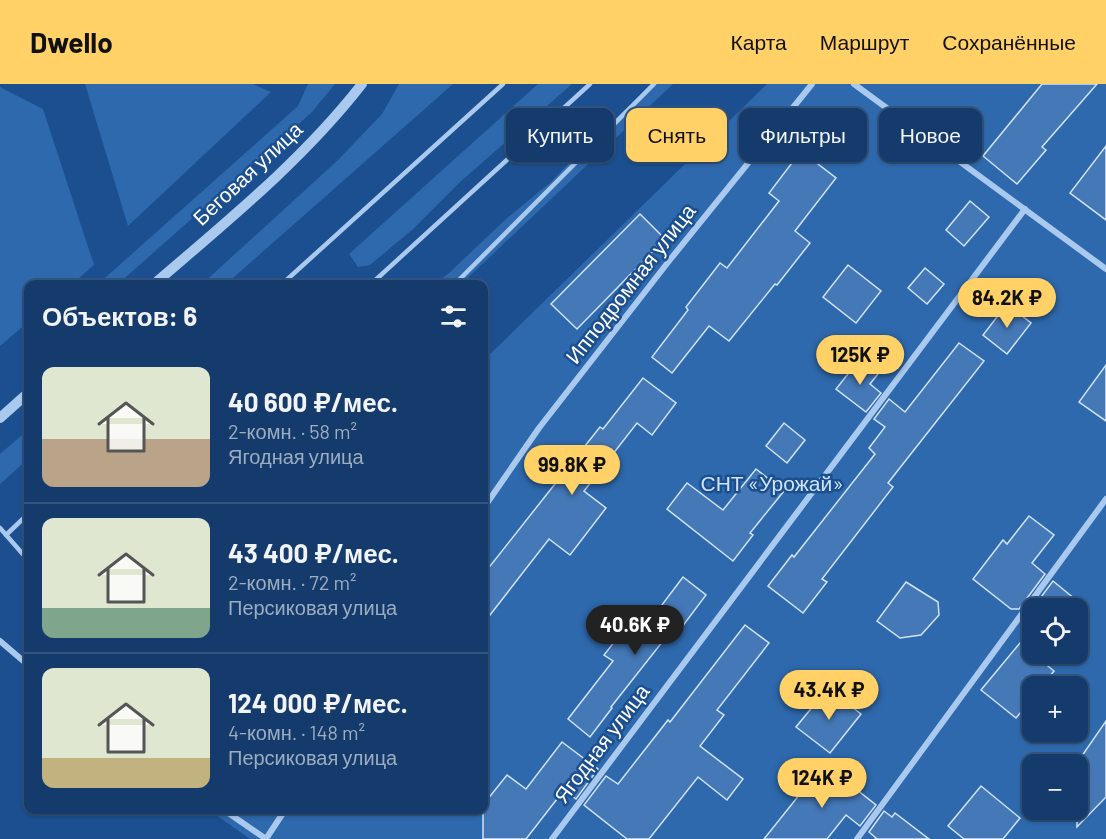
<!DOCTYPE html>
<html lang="ru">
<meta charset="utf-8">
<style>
body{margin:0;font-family:Barlow,sans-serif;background:#1d4271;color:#f1f3f6;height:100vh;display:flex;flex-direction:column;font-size:22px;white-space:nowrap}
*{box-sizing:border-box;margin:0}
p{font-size:20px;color:#9dadc1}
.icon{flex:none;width:33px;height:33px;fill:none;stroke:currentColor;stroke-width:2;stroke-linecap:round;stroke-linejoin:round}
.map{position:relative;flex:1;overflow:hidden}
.details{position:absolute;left:24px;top:196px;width:464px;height:534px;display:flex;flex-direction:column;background:#143b6b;border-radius:12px;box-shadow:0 2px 4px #0004,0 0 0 2px #33557e}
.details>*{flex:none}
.guide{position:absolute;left:506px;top:24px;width:510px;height:54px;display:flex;gap:12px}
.controls{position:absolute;left:1022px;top:514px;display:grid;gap:12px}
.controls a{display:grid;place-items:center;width:66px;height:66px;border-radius:12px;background:#143b6b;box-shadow:0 2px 4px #0004,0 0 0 2px #33557e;font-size:30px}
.price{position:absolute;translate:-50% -51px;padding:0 14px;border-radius:21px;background:#ffd166;color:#111;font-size:20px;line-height:39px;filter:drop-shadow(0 2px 3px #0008)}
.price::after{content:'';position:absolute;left:50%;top:36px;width:18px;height:14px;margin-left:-9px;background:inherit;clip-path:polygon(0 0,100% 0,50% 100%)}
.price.on{background:#222;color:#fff}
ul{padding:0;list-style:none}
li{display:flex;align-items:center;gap:18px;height:150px;padding:0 18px}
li+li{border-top:2px solid #33557e}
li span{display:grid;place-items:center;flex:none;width:168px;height:120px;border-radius:12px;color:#555}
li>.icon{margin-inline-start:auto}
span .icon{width:72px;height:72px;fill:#fffc;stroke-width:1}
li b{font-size:26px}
h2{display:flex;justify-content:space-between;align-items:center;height:72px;padding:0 18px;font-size:26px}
.pill{padding:0 21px;border-radius:12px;background:#143b6b;box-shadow:0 2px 4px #0004,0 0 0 2px #33557e;font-size:21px;line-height:54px}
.pill.on{background:#ffd166;color:#111}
header{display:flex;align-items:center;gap:36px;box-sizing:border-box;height:84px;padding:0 30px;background:#ffd166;color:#111}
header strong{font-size:28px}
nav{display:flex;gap:33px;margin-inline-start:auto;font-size:21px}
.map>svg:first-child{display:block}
.green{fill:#2e69ad;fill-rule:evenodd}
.building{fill:#4478b7;stroke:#cfe3fa;stroke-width:1.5}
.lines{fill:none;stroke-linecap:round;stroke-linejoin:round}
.service{stroke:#a9c9ee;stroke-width:4.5}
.minor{stroke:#a9c9ee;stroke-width:6}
.tertiary{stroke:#a9c9ee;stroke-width:10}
.labels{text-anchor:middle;stroke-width:5;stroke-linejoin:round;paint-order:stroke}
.street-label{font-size:21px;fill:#fff;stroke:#1b4f8f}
.park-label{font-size:21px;fill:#cfe3fa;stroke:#1b4f8f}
</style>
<header>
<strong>Dwello</strong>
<nav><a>Карта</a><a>Маршрут</a><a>Сохранённые</a></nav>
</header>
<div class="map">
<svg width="1106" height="755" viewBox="0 0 1106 755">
<rect width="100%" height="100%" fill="#1b4f8f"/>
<g class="green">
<path d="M85,0H253L271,8L128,142Z"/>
<path d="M308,0H335L311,29L117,201H97L298,22Z"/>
<path d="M399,0H453L225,201H201L338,76L382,30Z"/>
<path d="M538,0H572L459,99L413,145L370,181L358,183L349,170Z"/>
<path d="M653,0H673L460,201H433L448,190L506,135L551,98L586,61Z"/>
<path d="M767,0H1106V755H250L209,726H483V277ZM1032,525H1077V570H1032ZM1032,603H1077V648H1032ZM1032,681H1077V726H1032Z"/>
<path d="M0,3L43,25L94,181L71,201H28V238L0,262Z"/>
<path d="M28,346V375L0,400V370Z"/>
</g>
<g class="building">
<path d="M1042,0H1097L1042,63L1046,66L1017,100L983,72Z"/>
<path d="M1106,62V136L1070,109Z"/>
<path d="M801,67L836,94L795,147L810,159L777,201L775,200L729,257L709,242L672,289L652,273L688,226L686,223L720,179L727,184L779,117L769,109Z"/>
<path d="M970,117L989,133L964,162L946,146Z"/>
<path d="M640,130L665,155L577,245L551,220Z"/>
<path d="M848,181L881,207L856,239L823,213Z"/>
<path d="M925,184L944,200L927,220L908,204Z"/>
<path d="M1007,220L1031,239L1007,270L983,251Z"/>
<path d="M959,259L984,277L888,399L893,403L822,495L827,498L803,529L768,502L792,471L794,473L875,370L869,364L885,343L874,335L889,315L905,328Z"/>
<path d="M859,276L878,290L870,300L881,309L866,328L836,305Z"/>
<path d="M1106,281V337L1079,318Z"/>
<path d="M643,294L676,319L652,351L637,339L584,407L606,424L570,471L549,455L483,540V491L600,343L603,345Z"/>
<path d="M784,339L805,356L787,379L766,362Z"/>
<path d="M756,385L784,407L750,449L753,451L733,477L667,425L687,399L723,426Z"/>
<path d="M1029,432L1054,451L1032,479L1045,490L1019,525H1011L973,495L1003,456L1007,460Z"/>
<path d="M683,493L706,511L679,547L674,543L611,623L612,624L590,653L568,635L613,577L604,571L622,548L634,558Z"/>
<path d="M1053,497L1087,525H1032Z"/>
<path d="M906,498L938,518L939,531L921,551L900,554L877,537Z"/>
<path d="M745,541L769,559L717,626L724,631L700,662L743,695L727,716L698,693L649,755H627L584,721L606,692L618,700L668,636L670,638Z"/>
<path d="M1020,559L1054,587L1041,603H1032V615L1016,634L981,606Z"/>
<path d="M828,604L861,630L830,669L796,643Z"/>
<path d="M1106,637V713L1077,743V679Z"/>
<path d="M562,658L598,685L576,715L564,706L526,755H483V721L507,691L526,705Z"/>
<path d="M824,680L876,721L860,742L846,731L827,755H764Z"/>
<path d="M981,702L1020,734L1003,755H964L948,742Z"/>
<path d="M884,727L892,733L895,729L929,755H875L876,754L869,748Z"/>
</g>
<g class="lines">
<g class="service">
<path d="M281,201L503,0"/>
<path d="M370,201L590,0"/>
<path d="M454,201L654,0"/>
<path d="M0,444L28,476"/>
<path d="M6,451L28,430"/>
</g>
<g class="minor">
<path d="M854,0L1106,185"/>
<path d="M483,425L539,344L669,177L812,0"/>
<path d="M0,557L28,581"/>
<path d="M224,726L266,755"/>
<path d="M266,755L285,726"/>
<path d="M552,755L1025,125"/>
<path d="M857,755L1106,415"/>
</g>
<g class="tertiary">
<path d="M153,201C226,138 302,77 362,0"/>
<path d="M0,334L28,309"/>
</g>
</g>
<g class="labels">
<g class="street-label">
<text transform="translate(248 90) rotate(-43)" y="7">Беговая улица</text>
<text transform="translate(631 200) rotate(-52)" y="7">Ипподромная улица</text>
<text transform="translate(602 660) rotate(-53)" y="7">Ягодная улица</text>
</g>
<g class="park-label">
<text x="772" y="407">СНТ «Урожай»</text>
</g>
</g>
</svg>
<div class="controls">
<a><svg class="icon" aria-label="locate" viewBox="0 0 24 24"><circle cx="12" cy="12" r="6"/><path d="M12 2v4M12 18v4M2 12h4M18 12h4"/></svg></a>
<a>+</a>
<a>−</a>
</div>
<b class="price" style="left:1007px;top:245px">84.2K ₽</b>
<b class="price" style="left:860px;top:302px">125K ₽</b>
<b class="price" style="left:572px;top:412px">99.8K ₽</b>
<b class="price on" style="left:635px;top:572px">40.6K ₽</b>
<b class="price" style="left:829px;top:637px">43.4K ₽</b>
<b class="price" style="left:822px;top:725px">124K ₽</b>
<div class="guide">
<a class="pill">Купить</a>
<a class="pill on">Снять</a>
<a class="pill">Фильтры</a>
<a class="pill">Новое</a>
</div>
<section class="details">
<h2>Объектов: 6<svg class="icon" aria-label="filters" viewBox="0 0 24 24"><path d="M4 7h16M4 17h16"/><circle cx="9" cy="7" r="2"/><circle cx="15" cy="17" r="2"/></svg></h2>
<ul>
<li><span style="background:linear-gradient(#dfe7d0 60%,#b9a48a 0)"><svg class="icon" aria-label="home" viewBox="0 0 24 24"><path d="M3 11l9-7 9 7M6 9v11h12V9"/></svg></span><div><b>40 600 ₽/мес.</b><p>2-комн. · 58 m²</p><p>Ягодная улица</p></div></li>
<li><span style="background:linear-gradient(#dfe7d0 75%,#7fa58c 0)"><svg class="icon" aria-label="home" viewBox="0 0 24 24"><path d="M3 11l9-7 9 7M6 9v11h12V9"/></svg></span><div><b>43 400 ₽/мес.</b><p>2-комн. · 72 m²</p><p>Персиковая улица</p></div></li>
<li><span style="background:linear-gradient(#dfe7d0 75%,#c2b280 0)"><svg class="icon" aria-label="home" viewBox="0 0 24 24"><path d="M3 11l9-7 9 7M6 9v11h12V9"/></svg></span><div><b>124 000 ₽/мес.</b><p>4-комн. · 148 m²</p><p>Персиковая улица</p></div></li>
</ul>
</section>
</div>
